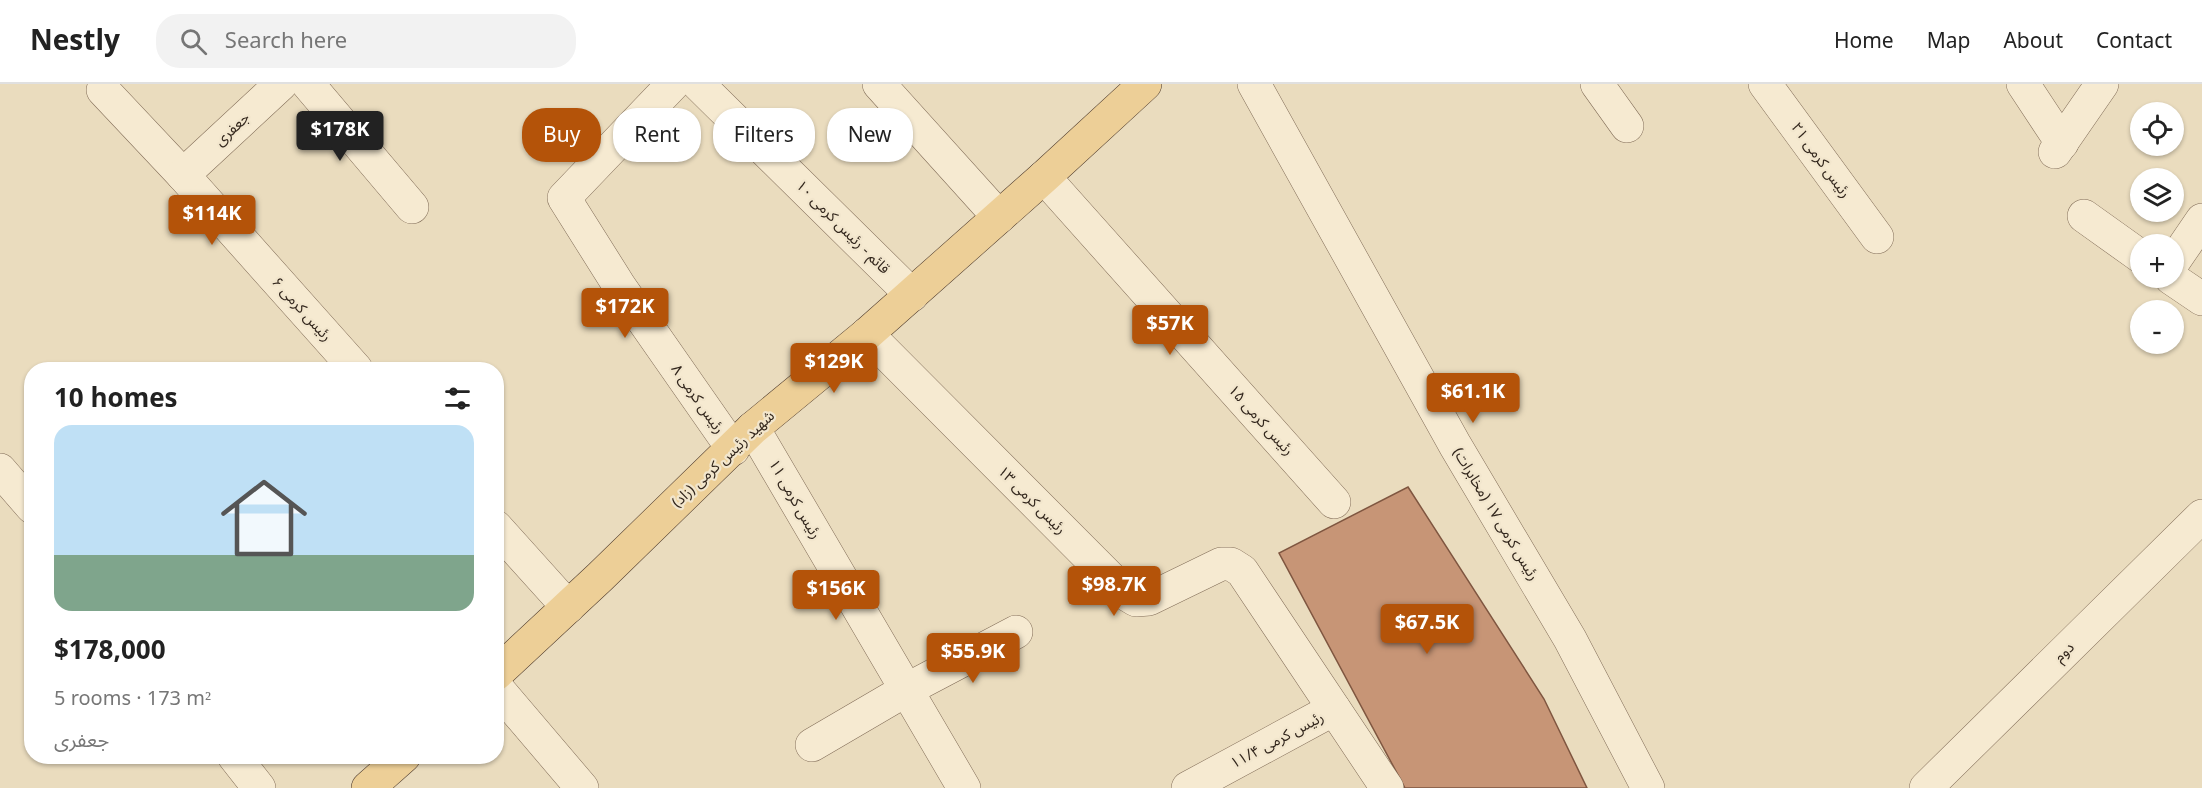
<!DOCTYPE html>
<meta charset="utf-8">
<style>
body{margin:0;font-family:Georgia,"Noto Sans Arabic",serif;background:#f2f2f2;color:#222;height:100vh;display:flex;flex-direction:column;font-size:22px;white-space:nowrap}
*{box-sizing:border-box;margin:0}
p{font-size:20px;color:#767676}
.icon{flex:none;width:33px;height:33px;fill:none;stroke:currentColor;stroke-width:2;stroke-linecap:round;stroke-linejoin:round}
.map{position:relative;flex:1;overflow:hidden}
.sheet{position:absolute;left:24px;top:278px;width:480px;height:402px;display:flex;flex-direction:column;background:#fff;border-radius:24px;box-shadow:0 2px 4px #0004}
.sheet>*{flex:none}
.banner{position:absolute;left:522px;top:24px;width:570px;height:54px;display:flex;gap:12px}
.fabs{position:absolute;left:2130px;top:18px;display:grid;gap:12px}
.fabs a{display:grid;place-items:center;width:54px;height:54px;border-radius:50%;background:#fff;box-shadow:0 2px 4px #0004;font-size:30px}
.price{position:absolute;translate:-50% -51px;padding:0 14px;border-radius:6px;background:#b45309;color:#fff;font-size:20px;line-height:39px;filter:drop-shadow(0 2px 3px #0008)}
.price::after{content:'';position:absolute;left:50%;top:36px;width:18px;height:14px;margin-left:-9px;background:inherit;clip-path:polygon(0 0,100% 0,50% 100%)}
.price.current{background:#222;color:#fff}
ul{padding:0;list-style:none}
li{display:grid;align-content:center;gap:12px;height:318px;padding:0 30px}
li span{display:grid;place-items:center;height:186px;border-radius:18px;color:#555}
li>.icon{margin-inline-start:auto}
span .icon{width:108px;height:108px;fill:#fffc;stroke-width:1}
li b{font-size:26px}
h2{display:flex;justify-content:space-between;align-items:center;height:72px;padding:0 30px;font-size:26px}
.tag{padding:0 21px;border-radius:24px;background:#fff;box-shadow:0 2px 4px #0004;font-size:21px;line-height:54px}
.tag.current{background:#b45309;color:#fff}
header{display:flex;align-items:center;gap:36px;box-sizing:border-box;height:84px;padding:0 30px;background:#fff;border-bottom:2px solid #e0e0e0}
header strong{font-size:28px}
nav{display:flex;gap:33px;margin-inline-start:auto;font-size:21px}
.search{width:420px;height:54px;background:#f2f2f2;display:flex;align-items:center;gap:15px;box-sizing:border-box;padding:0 21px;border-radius:24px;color:#767676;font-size:22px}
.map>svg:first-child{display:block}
.building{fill:#c79576;stroke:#7f5640;stroke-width:1.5}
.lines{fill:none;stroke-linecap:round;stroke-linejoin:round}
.minor-casing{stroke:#826d58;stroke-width:34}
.major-casing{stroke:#4f3b2d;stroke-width:34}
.minor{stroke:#f6ead1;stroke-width:33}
.major{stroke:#edcf97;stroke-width:33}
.labels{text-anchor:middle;stroke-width:4.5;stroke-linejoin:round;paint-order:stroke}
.street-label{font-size:15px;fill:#32261c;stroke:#f2e6cd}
</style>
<header>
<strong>Nestly</strong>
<div class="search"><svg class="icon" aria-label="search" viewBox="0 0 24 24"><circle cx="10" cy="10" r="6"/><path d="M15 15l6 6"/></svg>Search here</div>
<nav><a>Home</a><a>Map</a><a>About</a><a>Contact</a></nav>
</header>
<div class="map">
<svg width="2202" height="704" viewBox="0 0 2202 704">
<rect width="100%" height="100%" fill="#eadcbe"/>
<path class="building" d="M1408,403L1544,615L1587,704H1405L1279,469Z"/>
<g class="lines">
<g class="minor-casing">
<g id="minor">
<path d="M308,0L412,123"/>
<path d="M673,0L564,114L620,203L733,365"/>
<path d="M698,0L912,211"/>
<path d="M879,0L999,133"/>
<path d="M1254,0L1455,361L1570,555L1648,704"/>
<path d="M1597,0L1627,42"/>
<path d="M1765,0L1877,153"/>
<path d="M2023,0L2062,59"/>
<path d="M103,6L183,91L356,285"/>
<path d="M2055,68L2102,0"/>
<path d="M183,91L281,0"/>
<path d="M1044,93L1334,418"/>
<path d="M2084,132L2140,172"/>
<path d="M2174,177L2202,136"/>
<path d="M2171,194L2202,215"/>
<path d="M867,250L1126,510L1136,516L1149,515L1221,480H1231L1242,487L1387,704"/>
<path d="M753,344L964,704"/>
<path d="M0,386L32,423"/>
<path d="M496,443L568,523"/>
<path d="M496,603L582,704"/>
<path d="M812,661L906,606L1016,548"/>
<path d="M234,672L259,704"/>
<path d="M1188,704L1334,625"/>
<path d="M1926,704L2202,432"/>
</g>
</g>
<g class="major-casing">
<g id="major">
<path d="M496,590L600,493L753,344L867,250L1044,93L1145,0"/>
<path d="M368,704L404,672"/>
</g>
</g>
<use href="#minor" class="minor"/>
<use href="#major" class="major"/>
</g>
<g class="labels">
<g class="street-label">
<text transform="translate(232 45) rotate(-43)" y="5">جعفری</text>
<text transform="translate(1821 76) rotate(54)" y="5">رئیس کرمی ۲۱</text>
<text transform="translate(843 143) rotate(45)" y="5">قائم - رئیس کرمی ۱۰</text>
<text transform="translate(302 225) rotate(48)" y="5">رئیس کرمی ۶</text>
<text transform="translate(698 315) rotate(55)" y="5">رئیس کرمی ۸</text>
<text transform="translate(1261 336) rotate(48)" y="5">رئیس کرمی ۱۵</text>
<text transform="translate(723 375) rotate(-43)" y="5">شهید رئیس کرمی (زاد)</text>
<text transform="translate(795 415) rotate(60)" y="5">رئیس کرمی ۱۱</text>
<text transform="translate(1032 416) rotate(45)" y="5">رئیس کرمی ۱۳</text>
<text transform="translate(1496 430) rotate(59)" y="5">رئیس کرمی ۱۷ (مخابرات)</text>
<text transform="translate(2064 568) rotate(-45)" y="5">دوم</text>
<text transform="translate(1277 656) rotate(-28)" y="5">رئیس کرمی ۱۱/۴</text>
</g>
</g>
</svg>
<div class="fabs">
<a><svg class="icon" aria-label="locate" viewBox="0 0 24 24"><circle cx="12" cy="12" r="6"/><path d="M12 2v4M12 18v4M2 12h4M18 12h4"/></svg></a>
<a><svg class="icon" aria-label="layers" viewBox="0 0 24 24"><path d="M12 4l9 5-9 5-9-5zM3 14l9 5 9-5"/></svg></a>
<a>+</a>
<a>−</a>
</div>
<b class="price current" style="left:340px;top:78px">$178K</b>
<b class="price" style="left:212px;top:162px">$114K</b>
<b class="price" style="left:625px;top:255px">$172K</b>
<b class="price" style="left:1170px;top:272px">$57K</b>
<b class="price" style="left:834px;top:310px">$129K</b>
<b class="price" style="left:1473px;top:340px">$61.1K</b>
<b class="price" style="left:1114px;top:533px">$98.7K</b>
<b class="price" style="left:836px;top:537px">$156K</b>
<b class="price" style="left:1427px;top:571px">$67.5K</b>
<b class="price" style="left:973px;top:600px">$55.9K</b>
<div class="banner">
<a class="tag current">Buy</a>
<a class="tag">Rent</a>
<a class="tag">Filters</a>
<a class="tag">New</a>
</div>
<section class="sheet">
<h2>10 homes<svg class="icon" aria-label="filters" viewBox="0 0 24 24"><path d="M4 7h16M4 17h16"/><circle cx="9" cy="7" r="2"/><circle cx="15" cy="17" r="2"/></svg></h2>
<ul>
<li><span style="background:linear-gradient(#bfe0f5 70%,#7fa58c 0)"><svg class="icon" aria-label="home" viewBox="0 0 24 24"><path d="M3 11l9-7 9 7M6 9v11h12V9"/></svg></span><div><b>$178,000</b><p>5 rooms · 173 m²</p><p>جعفری</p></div></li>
</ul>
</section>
</div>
